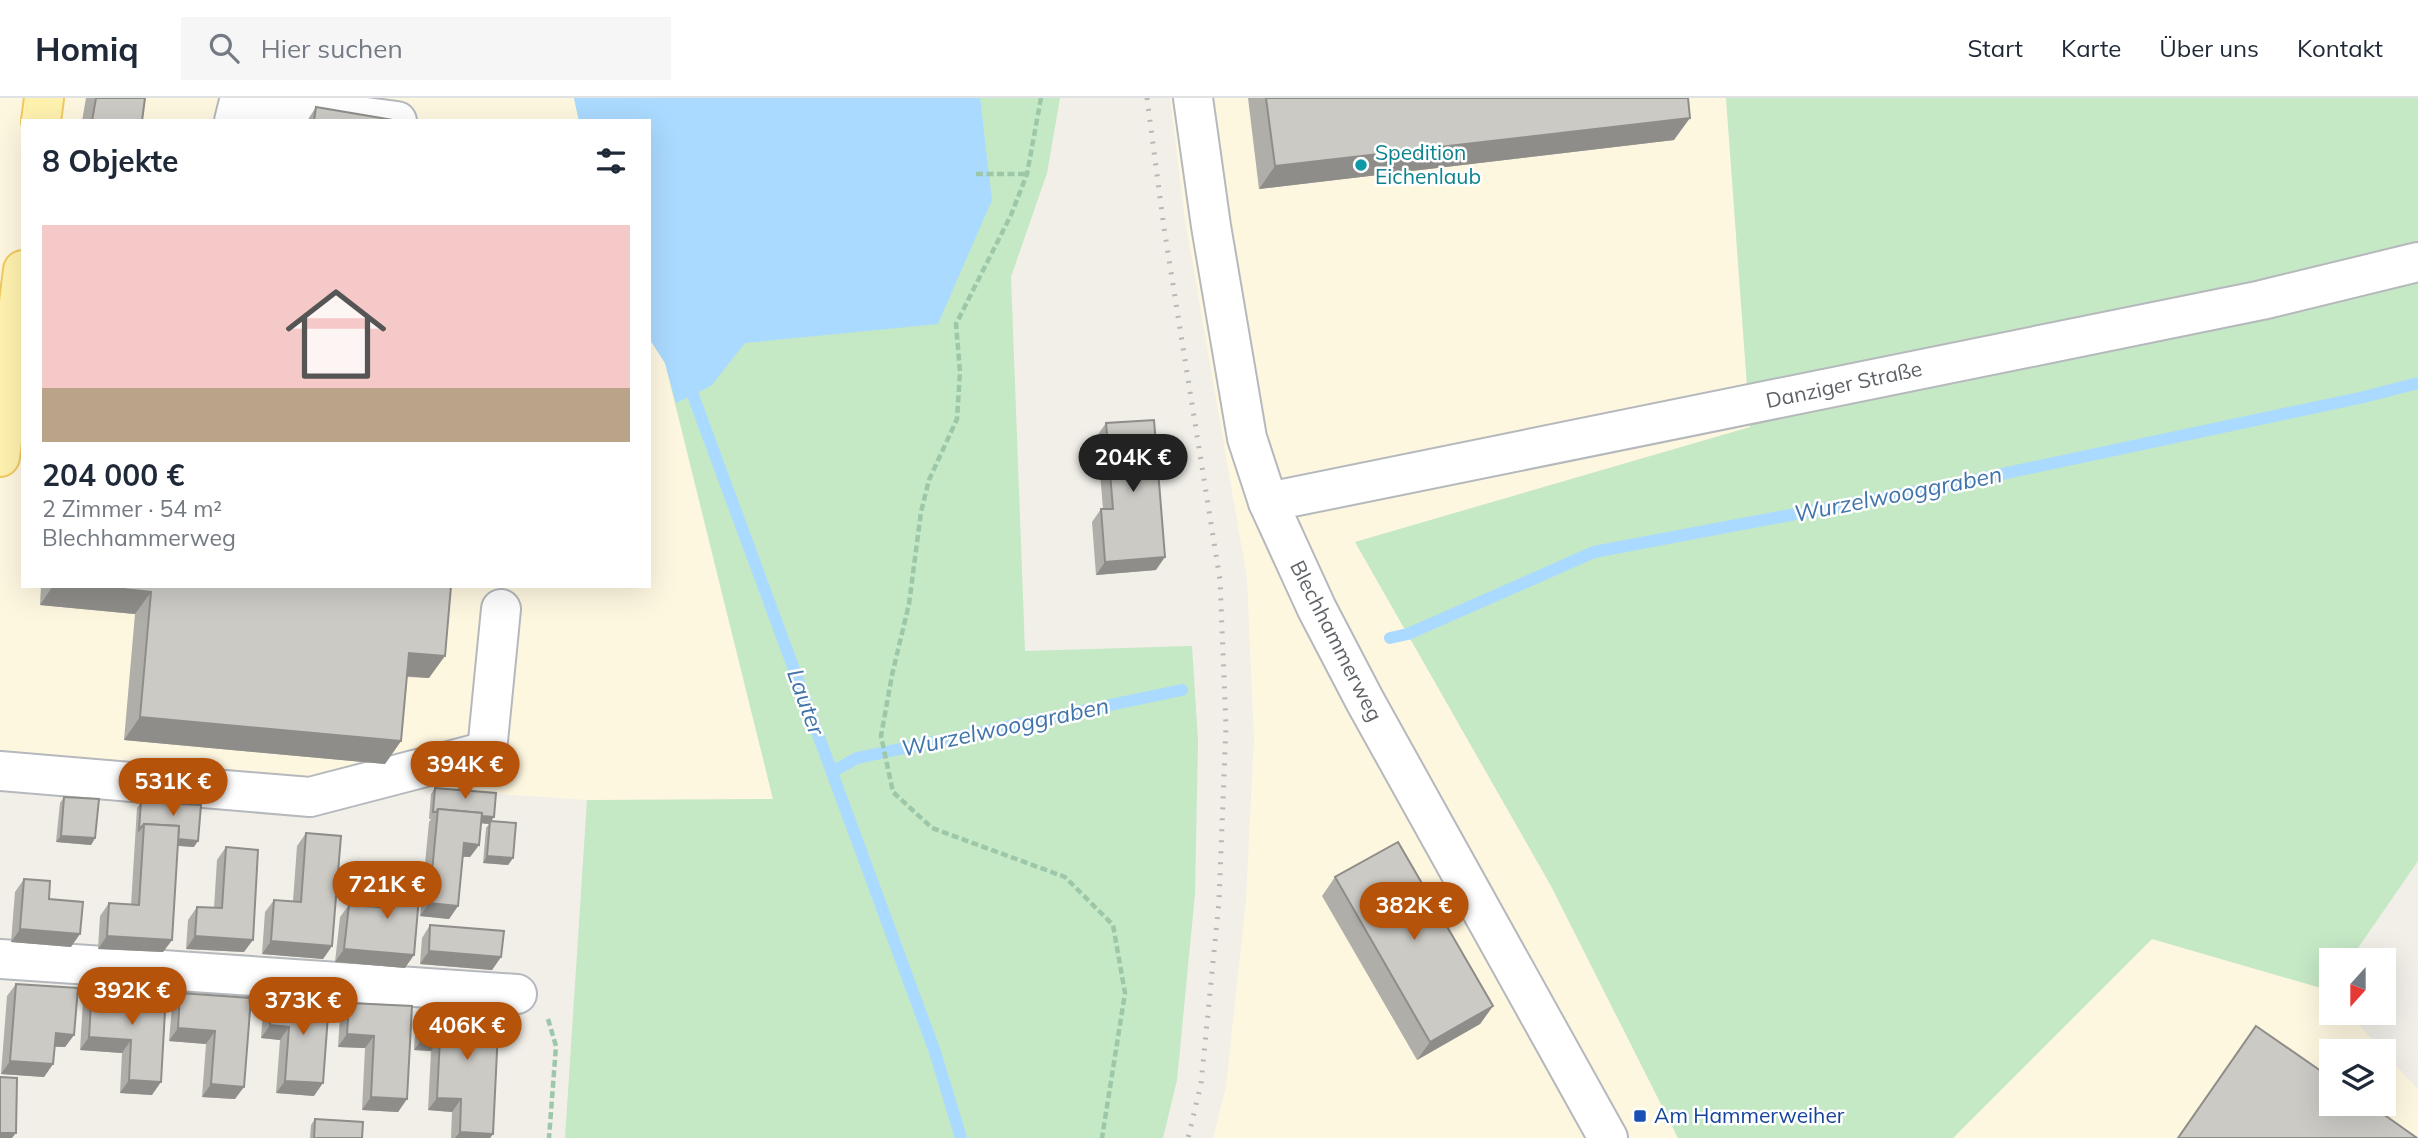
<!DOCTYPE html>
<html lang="de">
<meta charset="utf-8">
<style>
body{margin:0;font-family:Mulish,sans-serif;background:#f6f6f7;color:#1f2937;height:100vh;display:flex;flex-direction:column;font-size:26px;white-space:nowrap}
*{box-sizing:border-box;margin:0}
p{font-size:23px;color:#747a83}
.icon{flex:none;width:38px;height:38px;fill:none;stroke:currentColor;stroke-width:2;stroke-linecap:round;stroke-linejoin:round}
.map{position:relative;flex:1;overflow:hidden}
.drawer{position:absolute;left:21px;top:21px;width:630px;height:469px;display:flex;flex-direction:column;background:#fff;border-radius:0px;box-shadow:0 7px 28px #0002}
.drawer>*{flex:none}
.needle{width:46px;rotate:201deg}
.controls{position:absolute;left:2319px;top:850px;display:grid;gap:14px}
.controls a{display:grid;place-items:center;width:77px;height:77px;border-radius:0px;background:#fff;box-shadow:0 7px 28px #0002;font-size:35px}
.price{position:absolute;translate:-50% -60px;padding:0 16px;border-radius:24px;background:#b45309;color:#fff;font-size:23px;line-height:46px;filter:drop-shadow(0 2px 4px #0008)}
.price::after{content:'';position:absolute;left:50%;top:42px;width:21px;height:16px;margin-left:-10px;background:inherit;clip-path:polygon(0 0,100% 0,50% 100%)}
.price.active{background:#222;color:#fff}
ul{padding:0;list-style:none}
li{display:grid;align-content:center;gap:14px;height:371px;padding:0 21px}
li+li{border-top:2px solid #e0e1e3}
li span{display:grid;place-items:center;height:217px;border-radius:0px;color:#555}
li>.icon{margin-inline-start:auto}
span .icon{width:126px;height:126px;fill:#fffc;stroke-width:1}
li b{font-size:30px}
h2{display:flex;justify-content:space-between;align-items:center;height:84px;padding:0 21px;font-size:30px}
header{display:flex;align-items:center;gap:42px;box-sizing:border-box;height:98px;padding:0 35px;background:#fff;border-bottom:2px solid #e0e1e3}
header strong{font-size:33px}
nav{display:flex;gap:38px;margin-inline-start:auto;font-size:24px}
.search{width:490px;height:63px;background:#f6f6f7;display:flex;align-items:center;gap:18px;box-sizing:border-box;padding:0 24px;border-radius:0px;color:#747a83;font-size:26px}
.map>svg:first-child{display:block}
.commercial{fill:#fef7e0}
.green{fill:#c5e8c5}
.water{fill:#aadaff}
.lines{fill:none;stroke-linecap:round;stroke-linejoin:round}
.stream{stroke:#aadaff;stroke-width:12}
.minor-casing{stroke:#b5b8bc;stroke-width:42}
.major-casing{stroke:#f2c960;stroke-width:42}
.path{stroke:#9cc7a9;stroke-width:4.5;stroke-dasharray:7 3.5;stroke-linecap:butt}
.minor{stroke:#fff;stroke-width:38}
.major{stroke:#fff2af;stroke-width:38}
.rail{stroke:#b6b7b8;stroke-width:5;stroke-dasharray:2 9;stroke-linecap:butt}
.wall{fill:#afaea9}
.shaded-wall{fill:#8f8d8a}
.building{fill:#cccac5;stroke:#8f8d8a;stroke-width:2}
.culture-dot{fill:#0f9aa8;stroke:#fff;stroke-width:2.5}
.transit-dot{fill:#1a4fb4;stroke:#fff;stroke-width:2.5}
.labels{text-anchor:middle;stroke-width:5;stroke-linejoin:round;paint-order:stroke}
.culture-label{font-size:21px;fill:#0d838f;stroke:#fff;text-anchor:start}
.street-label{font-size:21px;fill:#5f6368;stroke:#fff}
.transit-label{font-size:21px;fill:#164399;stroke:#fff;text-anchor:start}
.water-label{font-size:23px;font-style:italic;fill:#4174aa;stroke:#fff}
</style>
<header>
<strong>Homiq</strong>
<div class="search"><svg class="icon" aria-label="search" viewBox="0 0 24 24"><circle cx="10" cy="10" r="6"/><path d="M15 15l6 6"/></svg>Hier suchen</div>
<nav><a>Start</a><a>Karte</a><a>Über uns</a><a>Kontakt</a></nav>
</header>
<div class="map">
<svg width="2418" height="1040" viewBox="0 0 2418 1040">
<rect width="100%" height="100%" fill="#f1efe8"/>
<g class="commercial">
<path d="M0,0H574L579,23H23V488H649V240L665,265L773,702H587L3,662L0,691Z"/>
<path d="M1170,0H1726L1750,329L1355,444L1551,788L1678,1040H1213L1226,989L1246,802L1254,642L1247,480L1185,121Z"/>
<path d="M2152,841L2328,892L2331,895V915H2349L2383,954H2331V1006H2384V954L2418,992V1040H1953Z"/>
</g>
<g class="green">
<path d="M574,0H1060L1047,75L1011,179L1025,553L1192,548L1198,643L1195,796L1177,982L1163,1040H565L587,702L773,701L665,265L649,240V23H579Z"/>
<path d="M1726,0H2418V763L2349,863H2331V888L2328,892L2152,841L1953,1040H1678L1551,788L1355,444L1750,329Z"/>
</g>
<path class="water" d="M574,0H980L992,102L938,226L745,245L711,288L676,305L665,265L649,240V23H579Z"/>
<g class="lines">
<g class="stream">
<path d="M687,281L935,954L961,1040"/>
<path d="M1390,540L1408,536L1594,454L1955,386L2364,299L2418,285"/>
<path d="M832,674L857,660L1182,592"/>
</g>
<g class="minor-casing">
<g id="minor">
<path d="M1193,0L1211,128L1247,340L1268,404L1317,511L1365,603L1608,1040"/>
<path d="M234,23L239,3L397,23"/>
<path d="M1268,404L2262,202L2418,164"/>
<path d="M0,673L310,699L487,653L501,511"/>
<path d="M0,861L517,896"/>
</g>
</g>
<g class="major-casing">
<g id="major">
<path d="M41,23L44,0"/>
<path d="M0,359L23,172"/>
</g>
</g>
<g class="path">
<path d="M1041,0L1027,76L1011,117L956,226L960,274L957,321L929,382L921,414L909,506L892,577L881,638L893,694L932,730L1065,779L1113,827L1125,895L1102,1040"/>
<path d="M976,76H1027"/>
<path d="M548,921L556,948L549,1040"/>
</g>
<use href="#minor" class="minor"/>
<use href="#major" class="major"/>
<path class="rail" d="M1147,0L1164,130L1220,482L1226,628L1219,803L1201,986L1188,1040"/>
</g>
<g class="wall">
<path d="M86,0H145L142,23H82Z"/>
<path d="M1248,0H1688L1674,42L1259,91Z"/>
<path d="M316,9L399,23H307Z"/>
<path d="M1106,325L1156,472L1096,477L1092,424L1101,411H1103L1097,338Z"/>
<path d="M41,488H451L429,580L407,579L401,643L385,666L124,642L135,516L40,507Z"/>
<path d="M435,690L491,723L513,760L508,767L483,765L486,730L489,726L481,725L479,747L470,759H463L458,808L449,821L420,818L429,724L431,721H429L431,696Z"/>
<path d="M64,699L95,740L91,747L56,744L60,705Z"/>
<path d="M141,704L194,749L178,748L172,842L163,854L98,851L100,818L109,805L131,807L137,710Z"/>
<path d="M306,735L332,848L323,861L262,856L265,814L274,802L293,803L297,748Z"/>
<path d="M226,749L244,854L186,851L188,822L197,809L214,810L217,762Z"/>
<path d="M396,774L405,870L335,864L340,819L349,807L386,809L387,787Z"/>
<path d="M1335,779L1493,908L1480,926L1417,962L1322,798Z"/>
<path d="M24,781L49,801L71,849L11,844L15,794Z"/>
<path d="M430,827L501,859L492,872L420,866L422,840Z"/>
<path d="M16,886L74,937L65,949H55L53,966L44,979L1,976L7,898Z"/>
<path d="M92,890L166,895L152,997L120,995L122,955L80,952L83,903Z"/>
<path d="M180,895L251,900L235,1001L202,999L206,946L169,943L172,908Z"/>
<path d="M272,900L329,904L314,998L276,995L280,942L261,940L263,913Z"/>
<path d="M349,905L412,908L407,1001L398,1014L362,1012L365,950L338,949L340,917Z"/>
<path d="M425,908L493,1036L490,1040H451L452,1014L428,1012L431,953L414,952L416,921Z"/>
<path d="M315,1021L362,1040H310L311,1027Z"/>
</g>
<g class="shaded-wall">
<path d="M1690,20L1674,42L1259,91L1275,68Z"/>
<path d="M1165,459L1156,472L1096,477L1105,464Z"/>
<path d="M53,488H95L151,494L135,516L40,507Z"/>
<path d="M409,555L445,558L429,580L394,577Z"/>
<path d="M140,619L401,643L385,666L124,642Z"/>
<path d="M438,715L494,719L489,726L437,721Z"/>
<path d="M61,738L95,740L91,747L56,744Z"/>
<path d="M174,741L198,743L194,749L169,747Z"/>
<path d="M464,745L479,747L470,759L455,758Z"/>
<path d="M487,758L513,760L508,767L483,765Z"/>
<path d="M429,805L458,808L449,821L420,818Z"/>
<path d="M20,831L80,836L71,849L11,844Z"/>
<path d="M107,838L172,842L163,854L98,851Z"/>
<path d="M195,838L253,842L244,854L186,851Z"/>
<path d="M271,843L332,848L323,861L262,856Z"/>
<path d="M344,851L414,857L405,870L335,864Z"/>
<path d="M429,853L501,859L492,872L420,866Z"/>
<path d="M1493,908L1480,926L1417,962L1430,944Z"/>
<path d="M270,927L289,929L280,942L261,940Z"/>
<path d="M178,930L215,933L206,946L169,943Z"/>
<path d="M56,935L74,937L65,949L47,948Z"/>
<path d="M347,936L374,938L365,950L338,949Z"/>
<path d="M89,939L131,942L122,955L80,952Z"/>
<path d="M423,940H440L431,953L414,952Z"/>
<path d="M10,963L53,966L44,979L1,976Z"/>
<path d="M129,982L161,984L152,997L120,995Z"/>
<path d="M285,983L323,985L314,998L276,995Z"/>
<path d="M211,986L244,989L235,1001L202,999Z"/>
<path d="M371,999L407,1001L398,1014L362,1012Z"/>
<path d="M437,1000L461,1001L452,1014L428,1012Z"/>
<path d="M460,1034L493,1036L490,1040H455Z"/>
<path d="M0,1035H16L12,1040H0Z"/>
</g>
<g class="building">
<path d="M96,0H145L142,23H92Z"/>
<path d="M1266,0H1688L1690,20L1275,68Z"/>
<path d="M316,9L399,23H314Z"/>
<path d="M1154,322L1165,459L1105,464L1101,411H1113L1106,325Z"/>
<path d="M95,488H451L445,558L409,555L401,643L140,619L151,494Z"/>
<path d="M435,690L496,695L494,719L482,718V715L438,711L436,714H433Z"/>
<path d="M64,699L99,701L95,740L61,738Z"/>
<path d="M141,704L201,707L198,743L178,741L179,728L144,726L139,732Z"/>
<path d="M438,711L482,715L479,747L464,745L458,808L429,805Z"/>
<path d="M490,723L516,725L513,760L487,758Z"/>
<path d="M144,726L179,728L172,842L107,838L109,805L139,807Z"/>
<path d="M306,735L341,738L332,848L271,843L274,802L301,804Z"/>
<path d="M1398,744L1493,908L1430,944L1335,779Z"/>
<path d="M226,749L258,752L253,842L195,838L197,809L222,810Z"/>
<path d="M396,774L421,776L414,857L344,851L349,807L394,810Z"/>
<path d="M24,781L50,783L49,801L83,804L80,836L20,831Z"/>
<path d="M430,827L504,833L501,859L429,853Z"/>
<path d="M16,886L78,890L74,937L56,935L53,966L10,963Z"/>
<path d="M92,890L166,895L161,984L129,982L131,942L89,939Z"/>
<path d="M180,895L251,900L244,989L211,986L215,933L178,930Z"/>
<path d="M272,900L329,904L323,985L285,983L289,929L270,927Z"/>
<path d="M349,905L412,908L407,1001L371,999L374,938L347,936Z"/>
<path d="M425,908L499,912L493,1036L460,1034L461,1001L437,1000L440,940H423Z"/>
<path d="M2256,928L2331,980V1006H2369L2417,1040H2178Z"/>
<path d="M0,979L17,980L16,1035H0Z"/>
<path d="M315,1021L363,1024L362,1040H314Z"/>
</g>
<circle class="culture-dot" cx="1361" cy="67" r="7"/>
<rect class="transit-dot" x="1633" y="1011" width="14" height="14" rx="3.5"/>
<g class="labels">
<g class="culture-label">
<text x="1375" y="62">Spedition<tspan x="1375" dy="24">Eichenlaub</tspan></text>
</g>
<g class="street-label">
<text transform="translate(1844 287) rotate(-12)" y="7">Danziger Straße</text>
<text transform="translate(1336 543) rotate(63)" y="7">Blechhammerweg</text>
</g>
<g class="transit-label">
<text x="1654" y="1025">Am Hammerweiher</text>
</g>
<g class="water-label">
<text transform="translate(1898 396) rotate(-11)" y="8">Wurzelwooggraben</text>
<text transform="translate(806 604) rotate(70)" y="8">Lauter</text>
<text transform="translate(1005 629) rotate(-12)" y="8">Wurzelwooggraben</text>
</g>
</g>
</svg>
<div class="controls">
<a><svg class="needle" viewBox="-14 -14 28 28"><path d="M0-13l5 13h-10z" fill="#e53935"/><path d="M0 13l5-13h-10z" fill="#747a83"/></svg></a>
<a><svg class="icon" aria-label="layers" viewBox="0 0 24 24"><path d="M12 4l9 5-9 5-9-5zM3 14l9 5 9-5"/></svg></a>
</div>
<b class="price active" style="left:1133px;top:396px">204K €</b>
<b class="price" style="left:465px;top:703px">394K €</b>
<b class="price" style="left:173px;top:720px">531K €</b>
<b class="price" style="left:387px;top:823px">721K €</b>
<b class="price" style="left:1414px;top:844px">382K €</b>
<b class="price" style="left:132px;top:929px">392K €</b>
<b class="price" style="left:303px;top:939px">373K €</b>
<b class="price" style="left:467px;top:964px">406K €</b>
<section class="drawer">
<h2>8 Objekte<svg class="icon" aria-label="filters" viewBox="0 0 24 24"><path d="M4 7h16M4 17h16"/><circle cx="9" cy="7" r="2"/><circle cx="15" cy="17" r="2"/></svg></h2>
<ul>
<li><span style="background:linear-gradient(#f6c9c9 75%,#b9a48a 0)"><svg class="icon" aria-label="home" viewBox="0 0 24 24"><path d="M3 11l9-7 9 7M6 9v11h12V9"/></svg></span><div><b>204 000 €</b><p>2 Zimmer · 54 m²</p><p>Blechhammerweg</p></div></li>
</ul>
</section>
</div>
